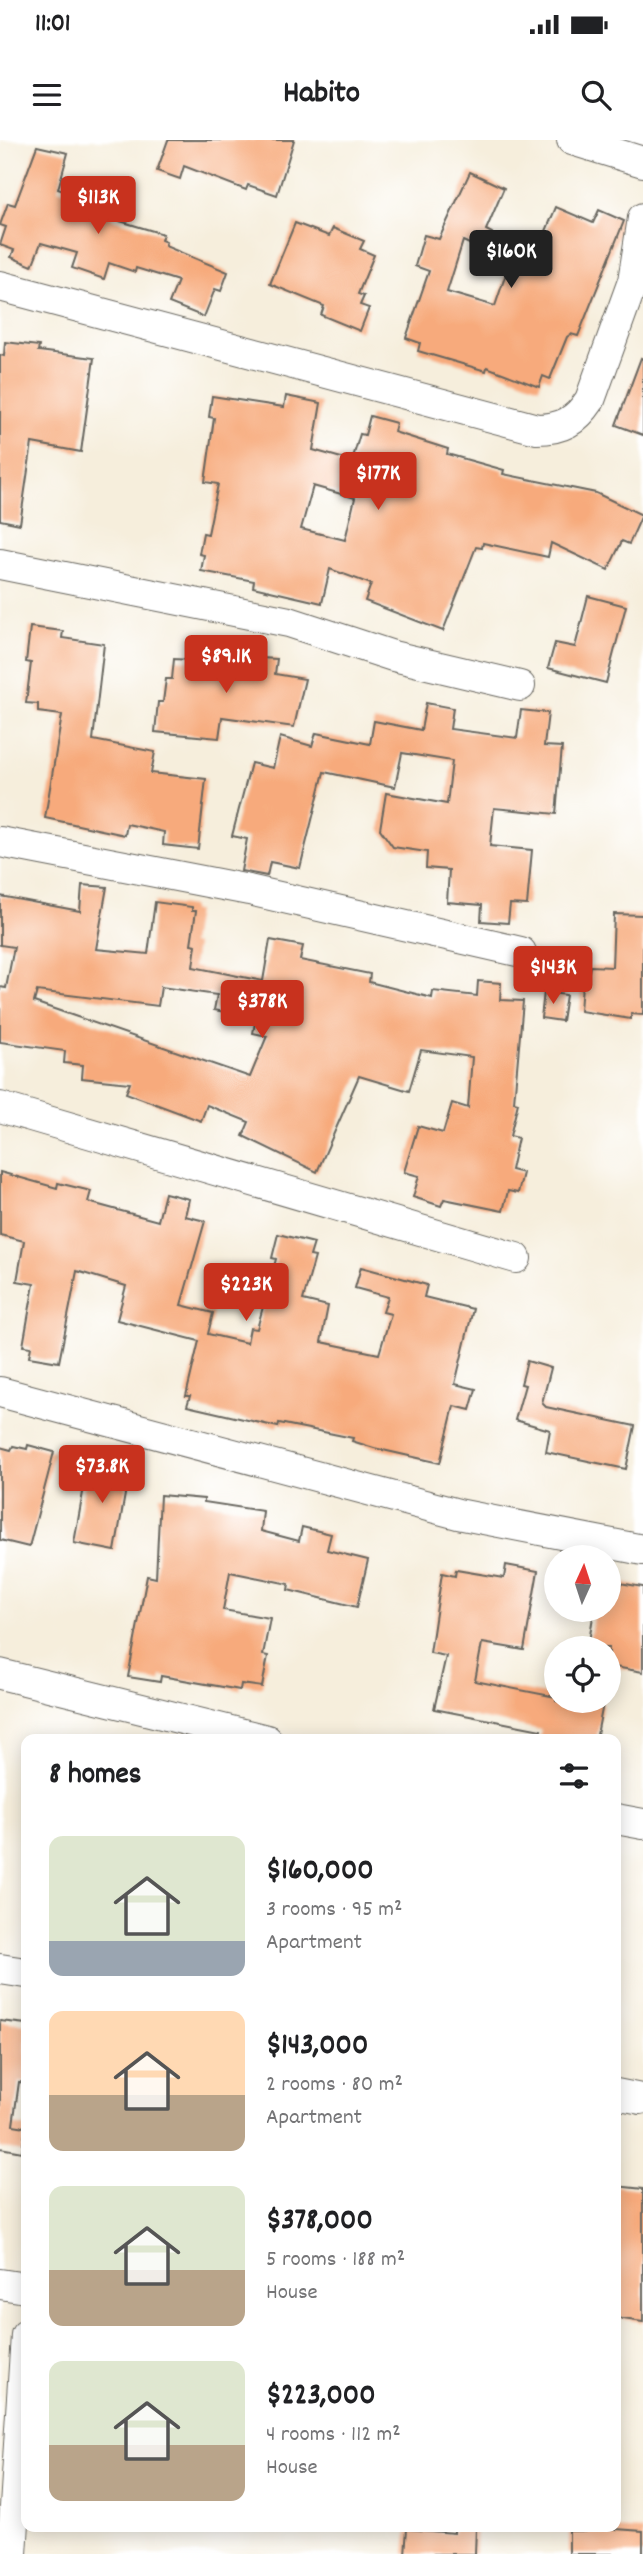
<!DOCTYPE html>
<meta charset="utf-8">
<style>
body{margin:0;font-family:Dekko,sans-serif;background:#f2f2f2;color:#202124;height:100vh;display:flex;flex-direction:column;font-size:26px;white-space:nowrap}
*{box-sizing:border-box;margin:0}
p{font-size:23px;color:#757577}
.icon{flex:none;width:38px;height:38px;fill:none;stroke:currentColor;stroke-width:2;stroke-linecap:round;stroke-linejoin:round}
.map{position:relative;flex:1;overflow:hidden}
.side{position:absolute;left:21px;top:1594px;width:600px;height:798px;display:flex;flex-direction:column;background:#fff;border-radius:14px;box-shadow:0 4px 18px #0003}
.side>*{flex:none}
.needle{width:46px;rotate:3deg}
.controls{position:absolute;left:544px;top:1405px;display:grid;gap:14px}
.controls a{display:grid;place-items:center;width:77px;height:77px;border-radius:50%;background:#fff;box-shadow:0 4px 18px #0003;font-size:35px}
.price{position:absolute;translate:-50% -60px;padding:0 16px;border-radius:7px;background:#c8321e;color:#fff;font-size:23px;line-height:46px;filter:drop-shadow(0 2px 4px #0008)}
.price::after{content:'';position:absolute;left:50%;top:42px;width:21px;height:16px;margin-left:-10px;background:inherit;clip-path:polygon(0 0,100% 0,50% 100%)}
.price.active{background:#222;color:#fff}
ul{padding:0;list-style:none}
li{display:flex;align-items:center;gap:21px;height:175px;padding:0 28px}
li span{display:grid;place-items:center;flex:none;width:196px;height:140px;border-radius:14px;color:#555}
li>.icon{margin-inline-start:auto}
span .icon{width:84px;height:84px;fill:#fffc;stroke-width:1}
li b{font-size:30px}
h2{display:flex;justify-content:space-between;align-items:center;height:84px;padding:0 28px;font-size:30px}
.status{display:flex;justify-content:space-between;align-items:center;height:49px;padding:0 35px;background:#fff;direction:ltr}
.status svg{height:19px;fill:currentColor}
header{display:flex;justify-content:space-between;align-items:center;height:91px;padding:0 28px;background:#fff;font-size:32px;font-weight:800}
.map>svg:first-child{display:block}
.building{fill:#f7aa7b;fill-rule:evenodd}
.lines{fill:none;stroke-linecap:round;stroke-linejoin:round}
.minor-casing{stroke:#68665f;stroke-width:32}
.minor{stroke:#fff;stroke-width:30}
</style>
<div class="status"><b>11:01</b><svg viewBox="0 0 49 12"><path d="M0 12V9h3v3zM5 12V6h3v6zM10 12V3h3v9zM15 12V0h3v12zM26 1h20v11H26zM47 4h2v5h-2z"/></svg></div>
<header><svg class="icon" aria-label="menu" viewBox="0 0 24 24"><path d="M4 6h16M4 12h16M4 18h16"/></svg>Habito<svg class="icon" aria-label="search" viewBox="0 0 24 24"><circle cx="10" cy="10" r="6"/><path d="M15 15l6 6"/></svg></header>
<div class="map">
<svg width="643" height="2414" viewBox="0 0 643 2414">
<rect width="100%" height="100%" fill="#fff"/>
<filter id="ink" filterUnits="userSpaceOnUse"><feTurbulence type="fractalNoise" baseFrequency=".0143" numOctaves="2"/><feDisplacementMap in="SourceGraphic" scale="14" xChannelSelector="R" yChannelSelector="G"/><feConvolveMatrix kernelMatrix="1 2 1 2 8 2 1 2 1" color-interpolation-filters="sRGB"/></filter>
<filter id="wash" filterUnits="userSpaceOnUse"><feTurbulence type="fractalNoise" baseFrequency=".00686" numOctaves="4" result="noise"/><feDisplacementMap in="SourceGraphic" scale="28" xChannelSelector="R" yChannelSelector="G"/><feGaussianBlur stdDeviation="1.57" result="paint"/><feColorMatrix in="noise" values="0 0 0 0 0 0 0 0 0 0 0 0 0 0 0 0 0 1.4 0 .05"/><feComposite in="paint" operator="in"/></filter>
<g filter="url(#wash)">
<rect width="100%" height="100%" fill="#f6eedc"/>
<g id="blocks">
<g class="building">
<path d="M168,0H294L277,55L248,45L246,50L184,26L180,39L157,31Z"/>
<path d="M37,6L68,13L58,49L114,67L110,78L163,94L161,100L166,102L165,106L228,132L221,151L215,149L204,177L169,163L178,141L136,128L135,132L109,123L104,139L72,128L77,113L41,103L32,126L11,117L14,110L0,105L6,87L0,85L8,63L15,65Z"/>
<path d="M470,32L504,48L486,90L492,93L484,111L463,101L447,152L495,166L513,113L534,120L556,67L593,83L599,70L624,81L578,196L571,194L567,197L550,239L543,236L539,247L487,227L486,231L418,211L420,203L406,198L429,131L415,126L424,95L439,99Z"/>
<path d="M295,83L329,96L333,88L364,101L360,109L374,115L358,154L364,156L360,165L369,168L360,191L321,175L324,166L270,144Z"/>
<path d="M5,202L39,206L38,211L94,218L81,312L32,303L20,384L0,380V215L4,216Z"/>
<path d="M641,218L643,219V295L616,285Z"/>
<path d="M212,256L284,267L286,256L321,263L313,310L352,321L360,294L365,295L370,276L396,283L394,292L448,309L447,314L504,330L503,334L596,353L642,375L629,404L622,401L608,430L551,403L548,417L483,403L482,408L476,407L443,491L365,461L371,444L330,429L322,463L253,447L254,441L201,431L204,415L199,414L203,393L208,394L218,344L205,342L214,278L209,277ZM313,346L355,358L345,400L301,389Z"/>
<path d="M588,456L626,466L606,543L548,528L555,503L575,507Z"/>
<path d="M30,487L63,491L62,498L104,504L93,600L155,612L151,633L206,639L198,709L163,705L164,692L127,684L125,695L45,678L62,575L38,572V564L26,563L31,523L26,522Z"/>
<path d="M191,514L277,519L275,534L305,539L294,587L222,577L219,598L155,592L158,562H163L166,539H172L174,519L190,520Z"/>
<path d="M426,563L453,568L450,589L517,598L521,570L548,573L544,606L562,607L556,674L494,668L490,706L532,710L527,765L510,764L508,783L481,781L482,765L447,762L449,730L426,728L427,712L393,707L380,689L386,653L447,664L452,621L402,613L395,647L324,632L300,728L270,722L267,736L241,731L247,699L232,696L251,623L273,628L280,597L312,606L316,593L370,604L374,581L421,590Z"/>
<path d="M82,745L107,747L96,809L148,814L155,762L192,767V771H196L191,804L196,805L193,827L263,841L270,800L303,806L300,820L370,834L369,842L432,858L433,851L477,856L478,841L501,843L500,860L523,861L514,962L518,963L510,996L518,998L511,1030L523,1033L518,1053L508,1051L503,1071L444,1059L441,1066L413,1057L419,1036L404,1032L418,986L443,993L452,963L468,968L472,917L421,910L409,951L359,936L317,1032L243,996L249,982L207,965L201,981L126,953L130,943L82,938L83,925L64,923L65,911L0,902V847L6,848L14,807L0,805V756L80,771ZM161,847L217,855L214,870L256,878L253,893L267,896L250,937L34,862L37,851L158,866Z"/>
<path d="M614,774L643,775V875L631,874V879L580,871L583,831H589L590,826L612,827Z"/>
<path d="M544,852L566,855L562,881L541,878Z"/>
<path d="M0,1032L57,1048L58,1043L91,1051L88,1062L158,1081L165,1053L189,1059L185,1076L205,1081L181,1165L213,1173L208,1194L247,1203L250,1188L257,1189L276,1119L272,1118L278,1094L314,1103L310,1116L315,1117L303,1160L328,1166L321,1202L379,1214L391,1174L383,1172L388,1157L355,1148L361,1127L427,1145L424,1157L473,1169L455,1244L476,1249L470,1270L454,1266L440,1323L374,1308L352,1301L353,1298L279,1283L278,1287L187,1266L190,1256H186L199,1201L117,1180L126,1146L77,1131L59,1222L29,1217L31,1207L23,1206L34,1144L17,1141L24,1101L0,1095Z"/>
<path d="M527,1221L551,1228L542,1263L546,1267L635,1286L626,1329L546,1312L550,1290L515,1280L525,1245L521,1244Z"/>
<path d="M28,1305L54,1312L29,1407L0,1400V1307L11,1310L13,1306L27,1309Z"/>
<path d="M89,1319L130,1326L115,1411L74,1403Z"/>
<path d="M160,1355L204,1359V1362L263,1371L261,1391L299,1401L302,1387L331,1394L327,1410L368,1420L357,1467L288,1450L289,1444L230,1432L223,1470L270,1478L263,1515L268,1516L262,1547L241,1544L240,1550L161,1536L160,1542L128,1537L147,1436L156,1438Z"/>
<path d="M506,1425L538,1431L524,1510L482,1503L475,1541L556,1557V1561L603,1564L596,1600H539L541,1590L434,1569L446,1516L430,1513L442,1433L455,1436L456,1430L504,1438Z"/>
<path d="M620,1443L643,1447V1532L609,1526V1508H588L594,1470H609L611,1447L619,1448Z"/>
<path d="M0,1881L26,1884V1943L19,1942L13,1985L26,1987L22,2012L0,2008Z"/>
<path d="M616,2046L643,2049V2182L616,2178Z"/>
<path d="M454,2387H476L475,2414H405L407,2389L454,2393Z"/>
<path d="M588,2387L643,2391V2414H569V2391H588Z"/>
</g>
</g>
</g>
<g filter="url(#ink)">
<use href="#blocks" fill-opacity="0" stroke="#68665f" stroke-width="2"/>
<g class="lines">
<g class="minor-casing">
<g id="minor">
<path d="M572,0L643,22"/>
<path d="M0,146L537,289C562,289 576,281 590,260L633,141L643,78"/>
<path d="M0,424L289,482L393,516L520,546"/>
<path d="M0,702L249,750L521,812"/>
<path d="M0,967L516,1118"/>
<path d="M0,1252L458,1374L643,1410"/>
<path d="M0,1534L267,1600"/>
<path d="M616,1679L643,1684"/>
<path d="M0,1829L26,1833"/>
<path d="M616,1954L641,1959"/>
<path d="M0,2144L26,2148"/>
<path d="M12,2414L26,2195"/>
</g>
</g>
<use href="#minor" class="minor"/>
</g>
</g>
</svg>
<div class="controls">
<a><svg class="needle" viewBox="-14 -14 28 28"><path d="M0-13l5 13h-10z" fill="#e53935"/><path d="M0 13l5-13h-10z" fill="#757577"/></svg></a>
<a><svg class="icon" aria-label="locate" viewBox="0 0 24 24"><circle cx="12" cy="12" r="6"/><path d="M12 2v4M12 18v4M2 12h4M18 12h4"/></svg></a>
</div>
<b class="price" style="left:98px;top:96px">$113K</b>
<b class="price active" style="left:511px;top:150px">$160K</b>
<b class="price" style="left:378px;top:372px">$177K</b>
<b class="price" style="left:226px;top:555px">$89.1K</b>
<b class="price" style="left:553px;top:866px">$143K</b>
<b class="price" style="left:262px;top:900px">$378K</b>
<b class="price" style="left:246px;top:1183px">$223K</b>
<b class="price" style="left:102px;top:1365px">$73.8K</b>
<section class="side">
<h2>8 homes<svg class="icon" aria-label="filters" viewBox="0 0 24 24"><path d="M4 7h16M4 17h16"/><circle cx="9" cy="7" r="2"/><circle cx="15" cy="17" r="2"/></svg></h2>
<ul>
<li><span style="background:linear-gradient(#dfe7d0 75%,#9aa5b1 0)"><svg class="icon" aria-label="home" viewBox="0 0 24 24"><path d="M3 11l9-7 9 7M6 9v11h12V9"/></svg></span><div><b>$160,000</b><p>3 rooms · 95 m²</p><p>Apartment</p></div></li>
<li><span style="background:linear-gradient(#ffd9b3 60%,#b9a48a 0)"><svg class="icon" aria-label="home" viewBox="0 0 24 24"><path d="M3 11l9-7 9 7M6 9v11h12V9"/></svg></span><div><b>$143,000</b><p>2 rooms · 80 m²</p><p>Apartment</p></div></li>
<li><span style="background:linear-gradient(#dfe7d0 60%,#b9a48a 0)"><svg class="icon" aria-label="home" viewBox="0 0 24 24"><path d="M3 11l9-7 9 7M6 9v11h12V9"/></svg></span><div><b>$378,000</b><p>5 rooms · 188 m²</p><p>House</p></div></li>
<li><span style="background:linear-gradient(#dfe7d0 60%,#b9a48a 0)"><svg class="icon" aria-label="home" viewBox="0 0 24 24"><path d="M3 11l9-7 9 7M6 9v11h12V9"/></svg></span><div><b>$223,000</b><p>4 rooms · 112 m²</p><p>House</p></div></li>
</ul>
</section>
</div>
